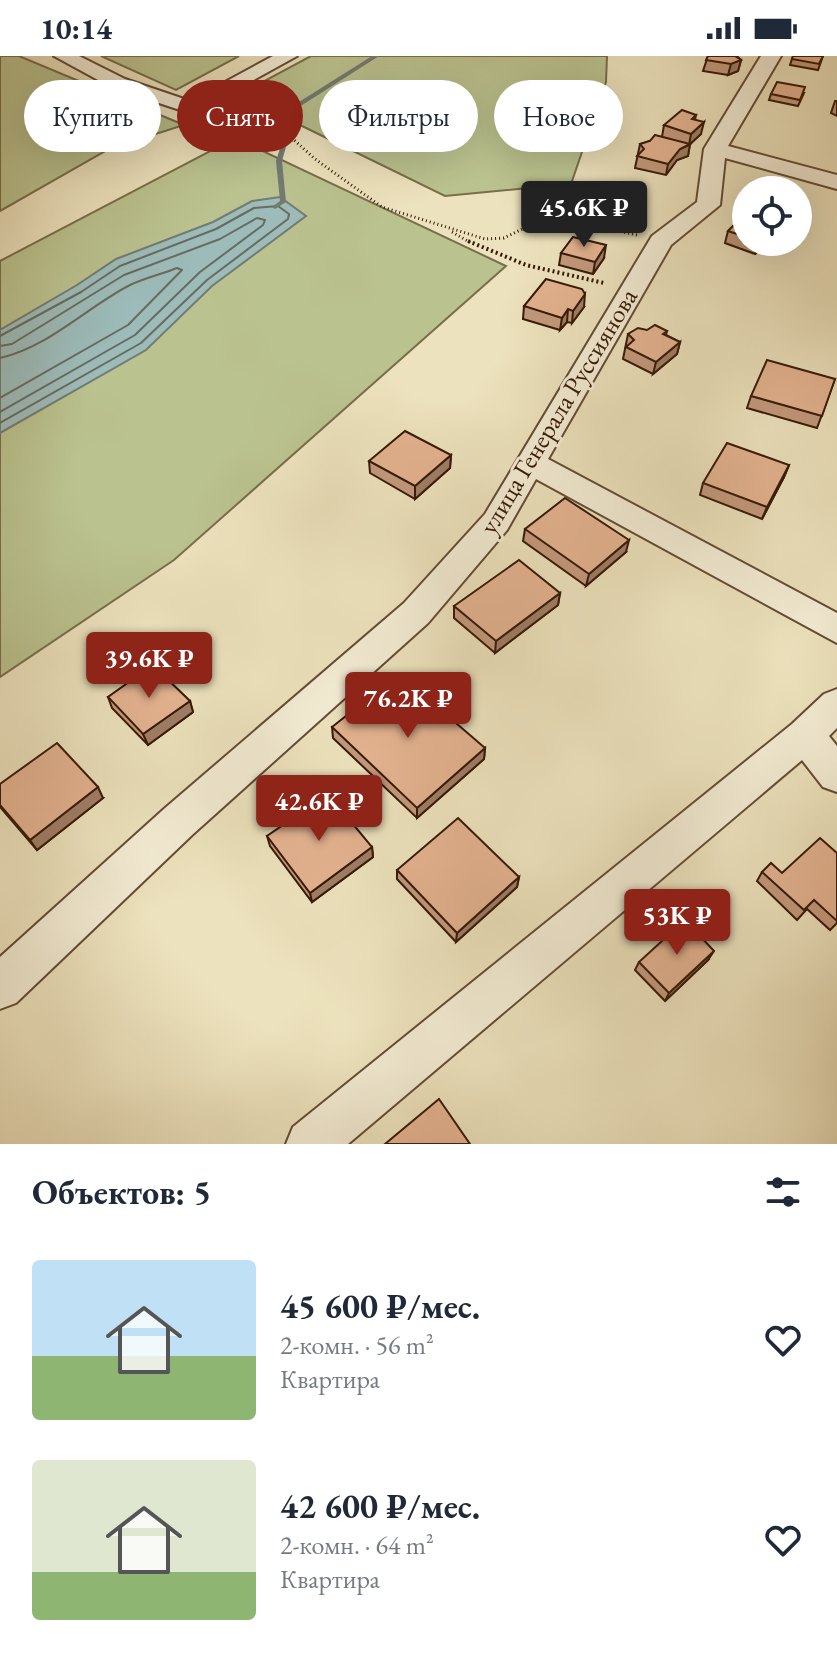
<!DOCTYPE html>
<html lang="ru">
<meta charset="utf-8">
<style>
body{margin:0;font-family:"EB Garamond",serif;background:#f6f6f7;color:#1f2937;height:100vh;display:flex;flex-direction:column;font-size:30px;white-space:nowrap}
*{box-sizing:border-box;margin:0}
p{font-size:26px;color:#747a83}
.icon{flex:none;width:44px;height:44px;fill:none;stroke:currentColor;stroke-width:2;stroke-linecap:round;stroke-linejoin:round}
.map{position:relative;height:1088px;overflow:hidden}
.panel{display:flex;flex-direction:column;background:#fff;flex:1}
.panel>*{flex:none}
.top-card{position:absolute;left:24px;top:24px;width:790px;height:72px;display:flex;gap:16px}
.fabs{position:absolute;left:732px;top:120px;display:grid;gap:16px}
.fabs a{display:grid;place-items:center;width:80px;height:80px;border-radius:50%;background:#fff;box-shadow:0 8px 32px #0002;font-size:40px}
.price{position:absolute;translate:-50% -68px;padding:0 18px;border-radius:8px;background:#8f2418;color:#fff;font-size:26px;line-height:52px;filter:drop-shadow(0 2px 4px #0008)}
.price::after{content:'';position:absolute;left:50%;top:48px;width:24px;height:18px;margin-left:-12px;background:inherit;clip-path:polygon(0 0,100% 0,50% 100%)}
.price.active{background:#222;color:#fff}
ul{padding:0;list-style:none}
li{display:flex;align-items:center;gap:24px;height:200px;padding:0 32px}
li span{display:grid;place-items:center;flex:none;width:224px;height:160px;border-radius:8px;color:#555}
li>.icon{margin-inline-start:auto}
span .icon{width:96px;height:96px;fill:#fffc;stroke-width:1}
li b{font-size:34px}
h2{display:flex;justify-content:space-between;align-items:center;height:96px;padding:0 32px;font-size:34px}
.tag{padding:0 28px;border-radius:36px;background:#fff;box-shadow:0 8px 32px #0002;font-size:28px;line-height:72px}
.tag.active{background:#8f2418;color:#fff}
.status{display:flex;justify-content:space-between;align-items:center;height:56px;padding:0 40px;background:#fff;direction:ltr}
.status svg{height:22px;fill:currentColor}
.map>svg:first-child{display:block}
.green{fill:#bac28f;stroke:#786e4a;stroke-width:2}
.water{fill:#9cbcba;stroke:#737b72;stroke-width:2}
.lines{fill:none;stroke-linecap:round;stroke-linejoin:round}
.shore{stroke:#696a60;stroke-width:2}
.stream{fill:#737b72;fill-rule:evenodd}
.minor-casing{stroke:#644b34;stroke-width:4}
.path-far1{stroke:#361906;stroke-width:3;stroke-dasharray:1 3;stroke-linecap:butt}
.path{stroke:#361906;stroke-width:4;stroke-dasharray:2 3;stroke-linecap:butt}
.minor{fill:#f3ecd4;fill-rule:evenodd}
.wall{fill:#c3997c;stroke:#361906;stroke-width:2}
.shaded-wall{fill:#9f7d65;stroke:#361906;stroke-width:2}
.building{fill:#e3b290;stroke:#361906;stroke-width:2}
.labels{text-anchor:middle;stroke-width:6;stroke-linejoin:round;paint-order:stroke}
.street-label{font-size:26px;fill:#361906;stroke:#f3ecd4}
</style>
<div class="status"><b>10:14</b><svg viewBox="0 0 49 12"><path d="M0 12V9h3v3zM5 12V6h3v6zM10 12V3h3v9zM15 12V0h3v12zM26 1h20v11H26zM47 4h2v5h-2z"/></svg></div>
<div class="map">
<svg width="837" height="1088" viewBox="0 0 837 1088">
<rect width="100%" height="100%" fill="#ece2bd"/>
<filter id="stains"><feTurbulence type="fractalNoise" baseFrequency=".0025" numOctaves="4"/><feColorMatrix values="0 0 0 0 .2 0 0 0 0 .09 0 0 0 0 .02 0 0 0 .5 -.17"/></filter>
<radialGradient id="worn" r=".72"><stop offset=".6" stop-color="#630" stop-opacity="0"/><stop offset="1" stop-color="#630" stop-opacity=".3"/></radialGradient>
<g class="green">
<path d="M0,0H19L184,69L109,93L0,155Z"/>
<path d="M101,0H239L176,34Z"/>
<path d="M311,0H607L606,26L571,128L445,140L300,69L231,43Z"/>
<path d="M235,82L506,210L174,504L0,621V205Z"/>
</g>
<path class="water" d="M280,141L306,160L212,230L146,294L0,377V274L77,229L116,203L213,166L252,145Z"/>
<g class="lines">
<g class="shore">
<path d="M0,280L81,236L120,210L216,173L254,152L278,150L289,158L288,163L207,224L141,287L0,367"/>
<path d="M0,290L12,288L124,219L220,183L257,162L265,164L263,169L200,216L135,279L0,356"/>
<path d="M0,302C49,291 87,251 130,229C144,222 162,218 177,212L182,214L128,269L0,342"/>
</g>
<g class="stream">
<path d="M372,0H379L296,53L290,76L285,77L291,51Z"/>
<path d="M282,86L287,87L282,105L286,146L275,153L272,151L280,145L276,105Z"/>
</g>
<g class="minor-casing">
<g id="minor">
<path d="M54,0H79L125,23L190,45L273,0H297L192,58L111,31Z"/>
<path d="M761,0H781L728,90L837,119V133L725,102L720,149L671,189L548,403L837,557V587L536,423L507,474L428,567L192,779L16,947L0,953V901L164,753L404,547L485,458L652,180L697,146L704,93Z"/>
<path d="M837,633V672L829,680L837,690V736L823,731L802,704L348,1088H286L293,1071L792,668L824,638Z"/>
</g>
</g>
<g class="path-far1">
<path d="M218,62L293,83L315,103L382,151L485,183L504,182L549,160L637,179"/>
<path d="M452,176L471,187"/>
</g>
<path class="path" d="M468,185L526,209L604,227"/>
<use href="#minor" class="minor"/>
</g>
<g class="wall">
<path d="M708,0H737L741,4L738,15L728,19L703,15Z"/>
<path d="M793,0H823L818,14L790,9Z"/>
<path d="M804,37L798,50L769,44L771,38Z"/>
<path d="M835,45H837V60L831,57Z"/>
<path d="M696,59L695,64L701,78L690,88L688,100L677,104L666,119L635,112L640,88L662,81L664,69Z"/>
<path d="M746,157V186H767L755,198L725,187L728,175Z"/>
<path d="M561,197L604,202L593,218L559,209Z"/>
<path d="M524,250L584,251L572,267L567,266L560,274L523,263Z"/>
<path d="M647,274L667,275L666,279L680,286L677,298L653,318L623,303L628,278Z"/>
<path d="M835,323L817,372L747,352L751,340Z"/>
<path d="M451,399L450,412L415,443L370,417L369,405Z"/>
<path d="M789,409L784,421L762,463L700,439L703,427Z"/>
<path d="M525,473L626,496L586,530L523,485Z"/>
<path d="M560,537L558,549L495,597L454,562V550Z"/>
<path d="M108,641L190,645L193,656L148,689L112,652Z"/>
<path d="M332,671L485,692L484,703L417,762L333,682Z"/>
<path d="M0,728L103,742L37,794L0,751Z"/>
<path d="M267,780L372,791L373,801L312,846L270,790Z"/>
<path d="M837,797V867L830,874L807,853L797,864L757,825L762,816L782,817Z"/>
<path d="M397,814L519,821L517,831L456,886L397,823Z"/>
<path d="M708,904L665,945L635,914L639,906Z"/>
</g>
<g class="shaded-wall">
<path d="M735,0H737L735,6L741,4L738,15L728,19L731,8Z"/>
<path d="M704,66L701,78L689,89L690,88L688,100L677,104L666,119L668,108L680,93L689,89L691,78Z"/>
<path d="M759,186H767L755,198Z"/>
<path d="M606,189L604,202L593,218L595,206Z"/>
<path d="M585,238L584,251L572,267L573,255Z"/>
<path d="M568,253L567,266L560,274L562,262Z"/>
<path d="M680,286L677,298L653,318L656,306Z"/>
<path d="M451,399L450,412L415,443V430Z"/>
<path d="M789,409L784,421L762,463L767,451Z"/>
<path d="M629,484L626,496L586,530L589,518Z"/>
<path d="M560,537L558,549L495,597L496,585Z"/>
<path d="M190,645L193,656L148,689L143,678Z"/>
<path d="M485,692L484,703L417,762V752Z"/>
<path d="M98,731L103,742L37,794L30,784Z"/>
<path d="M372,791L373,801L312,846L310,837Z"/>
<path d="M519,821L517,831L456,886L457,877Z"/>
<path d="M714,895L708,904L665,945L669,937Z"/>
</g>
<g class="building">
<path d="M708,0H735L741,4L731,8L706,4Z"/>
<path d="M793,0H823L819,8L792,3Z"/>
<path d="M777,26L805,31L800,44L771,38Z"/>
<path d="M682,54L696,59L692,63L704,66L691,78L664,69Z"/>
<path d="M655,79L690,88L680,93L668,108L637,100L644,93L640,88L650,85Z"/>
<path d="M746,157V181L728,175Z"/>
<path d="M573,181L606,189L595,206L561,197Z"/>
<path d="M546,223L582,233L585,238L573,255L568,253L562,262L524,250Z"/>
<path d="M655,269L667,275L663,278L680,286L656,306L626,291L634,284L628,278L638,272L647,274Z"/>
<path d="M767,304L835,323L822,360L751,340Z"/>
<path d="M405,375L451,399L415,430L369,405Z"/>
<path d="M727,387L789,409L767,451L703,427Z"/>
<path d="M565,442L629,484L589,518L525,473Z"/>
<path d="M519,504L560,537L496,585L454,550Z"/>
<path d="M143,616L161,617L190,645L143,678L108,641Z"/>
<path d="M399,618L485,692L417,752L332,671Z"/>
<path d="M57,687L98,731L30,784L0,749V728Z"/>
<path d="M328,738L372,791L310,837L267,780Z"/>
<path d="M458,762L519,821L457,877L397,814Z"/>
<path d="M820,782L837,797V865L814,844L804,854L762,816L771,807L782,817Z"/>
<path d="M685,864L714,895L669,937L639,906Z"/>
<path d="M439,1043L470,1088H385Z"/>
</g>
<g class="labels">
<g class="street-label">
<text transform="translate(558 355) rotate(-59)" y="9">улица Генерала Руссиянова</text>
</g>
</g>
<rect width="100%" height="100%" filter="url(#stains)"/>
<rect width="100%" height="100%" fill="url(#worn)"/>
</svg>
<div class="fabs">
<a><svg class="icon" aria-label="locate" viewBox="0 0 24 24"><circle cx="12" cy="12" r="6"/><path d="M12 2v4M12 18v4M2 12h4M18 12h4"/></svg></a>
</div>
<b class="price active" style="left:584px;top:193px">45.6K ₽</b>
<b class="price" style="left:149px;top:644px">39.6K ₽</b>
<b class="price" style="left:408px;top:684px">76.2K ₽</b>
<b class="price" style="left:319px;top:787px">42.6K ₽</b>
<b class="price" style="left:677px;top:901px">53K ₽</b>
<div class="top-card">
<a class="tag">Купить</a>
<a class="tag active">Снять</a>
<a class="tag">Фильтры</a>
<a class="tag">Новое</a>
</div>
</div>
<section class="panel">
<h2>Объектов: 5<svg class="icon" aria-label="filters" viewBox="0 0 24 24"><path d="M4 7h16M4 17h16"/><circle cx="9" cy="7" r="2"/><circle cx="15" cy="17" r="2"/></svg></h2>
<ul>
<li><span style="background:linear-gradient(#bfe0f5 60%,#8fb573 0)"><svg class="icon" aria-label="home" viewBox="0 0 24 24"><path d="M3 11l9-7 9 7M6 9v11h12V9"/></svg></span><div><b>45 600 ₽/мес.</b><p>2-комн. · 56 m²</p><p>Квартира</p></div><svg class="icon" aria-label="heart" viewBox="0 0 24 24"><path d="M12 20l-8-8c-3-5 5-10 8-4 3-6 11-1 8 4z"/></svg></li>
<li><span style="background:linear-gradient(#dfe7d0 70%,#8fb573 0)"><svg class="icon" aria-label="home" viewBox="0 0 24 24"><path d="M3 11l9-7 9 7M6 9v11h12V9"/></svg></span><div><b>42 600 ₽/мес.</b><p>2-комн. · 64 m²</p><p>Квартира</p></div><svg class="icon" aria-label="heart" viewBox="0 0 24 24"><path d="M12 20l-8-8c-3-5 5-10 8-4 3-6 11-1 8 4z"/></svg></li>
</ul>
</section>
